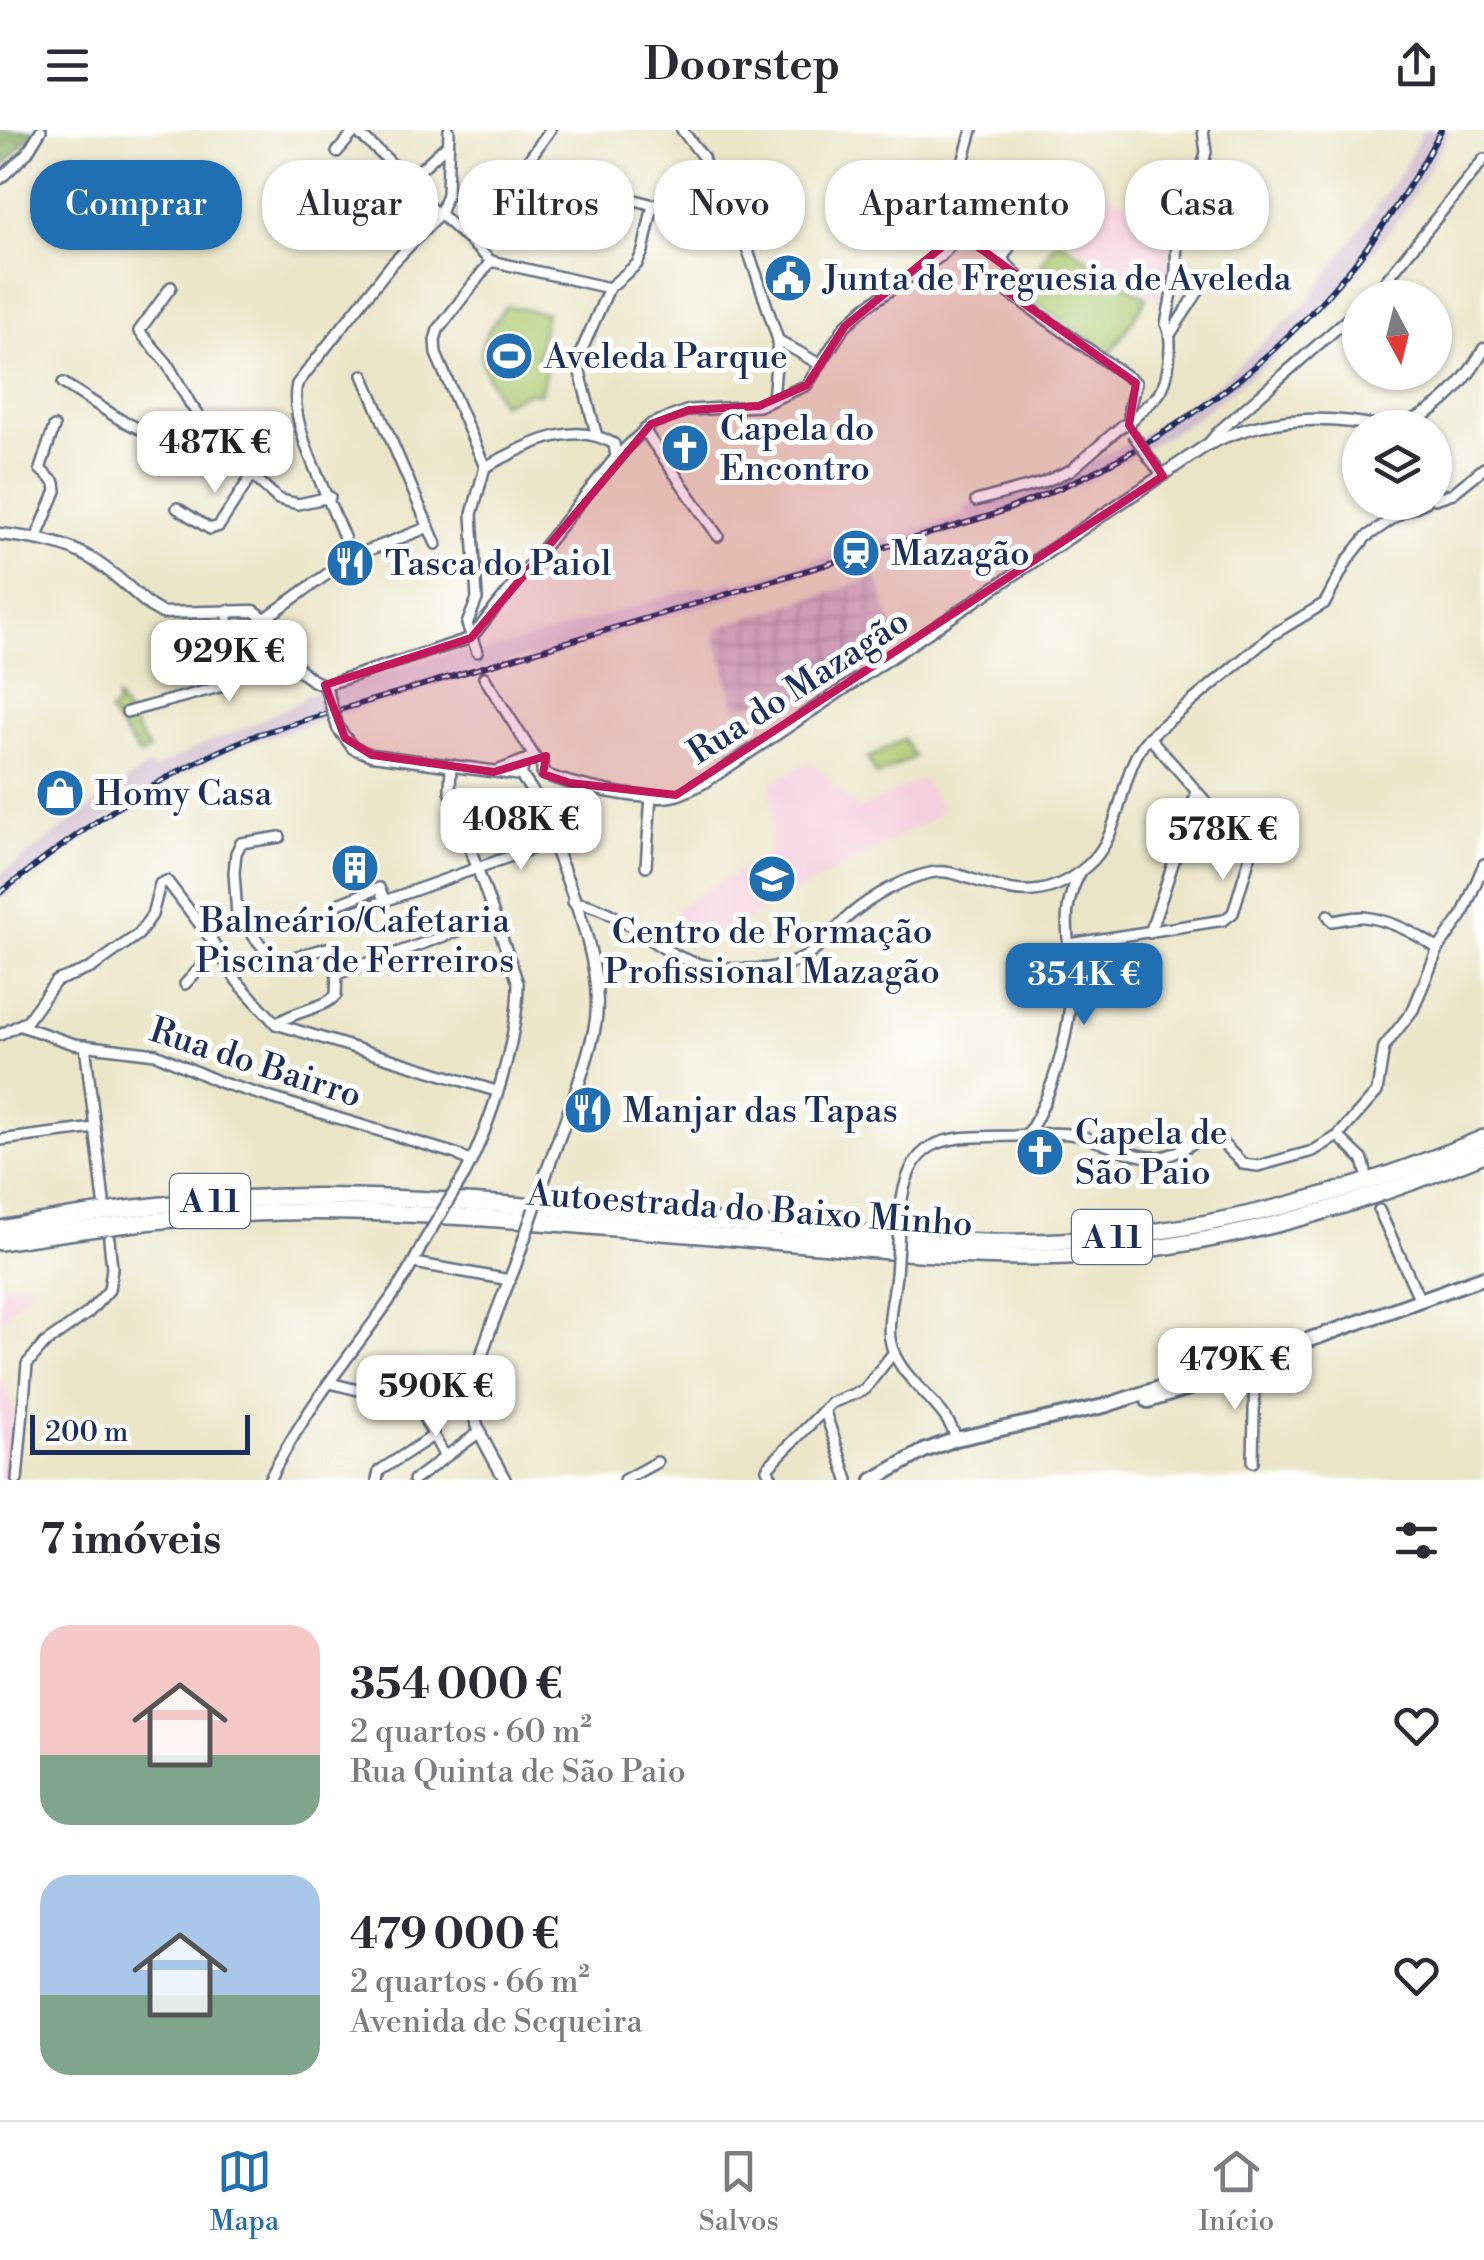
<!DOCTYPE html>
<html lang="pt">
<meta charset="utf-8">
<style>
body{margin:0;font-family:"Libre Bodoni",serif;background:#f7f7f7;color:#2b2b33;height:100vh;display:flex;flex-direction:column;font-size:38px;white-space:nowrap}
*{box-sizing:border-box;margin:0}
p{font-size:32px;color:#7c7c81}
.icon{flex:none;width:55px;height:55px;fill:none;stroke:currentColor;stroke-width:2;stroke-linecap:round;stroke-linejoin:round}
.map{position:relative;height:1350px;overflow:hidden}
.side{display:flex;flex-direction:column;background:#fff;flex:1}
.side>*{flex:none}
.hud{position:absolute;left:30px;top:30px;width:1425px;height:90px;display:flex;gap:20px}
.needle{width:65px;rotate:173deg}
.controls{position:absolute;left:1342px;top:150px;display:grid;gap:20px}
.controls a{display:grid;place-items:center;width:110px;height:110px;border-radius:50%;background:#fff;box-shadow:0 2px 8px #0004;font-size:50px}
.scale{position:absolute;left:30px;bottom:25px;width:220px;box-sizing:border-box;padding-left:10px;border:5px solid #1b2f5e;border-top:0;font-size:28px;line-height:35px;white-space:nowrap;color:#1b2f5e;-webkit-text-stroke:8px #fff;paint-order:stroke}
.price{position:absolute;translate:-50% -85px;padding:0 22px;border-radius:20px;background:#fff;color:#222;font-size:32px;line-height:65px;filter:drop-shadow(0 2px 5px #0008)}
.price::after{content:'';position:absolute;left:50%;top:60px;width:30px;height:22px;margin-left:-15px;background:inherit;clip-path:polygon(0 0,100% 0,50% 100%)}
.price.current{background:#1f6fb2;color:#fff}
ul{padding:0;list-style:none}
li{display:flex;align-items:center;gap:30px;height:250px;padding:0 40px}
li span{display:grid;place-items:center;flex:none;width:280px;height:200px;border-radius:30px;color:#555}
li>.icon{margin-inline-start:auto}
span .icon{width:120px;height:120px;fill:#fffc;stroke-width:1}
li b{font-size:42px}
h2{display:flex;justify-content:space-between;align-items:center;height:120px;padding:0 40px;font-size:42px}
.chip{padding:0 35px;border-radius:40px;background:#fff;box-shadow:0 2px 8px #0004;font-size:35px;line-height:90px}
.chip.current{background:#1f6fb2;color:#fff}
header{display:flex;justify-content:space-between;align-items:center;height:130px;padding:0 40px;background:#fff;font-size:45px;font-weight:600}
.tab-bar{display:flex;justify-content:space-around;align-items:center;height:140px;border-top:2px solid #e1e1e2;background:#fff;font-size:28px;color:#7c7c81}
.tab-bar a{display:grid;justify-items:center;gap:5px}
.tab-bar .current{color:#1f6fb2}
.map>svg:first-child{display:block}
.built{fill:#f4cfdd}
.industrial{fill:url(#industrial-grid)}
.railway{fill:#d0bdcd}
.grass{fill:url(#grass-tufts);stroke:#647c67;stroke-width:2.5}
.forest{fill:url(#forest-crowns);stroke:#526e60;stroke-width:2.5}
.pitch{fill:#acc970;stroke:#647c67;stroke-width:2.5}
.lines{fill:none;stroke-linecap:round;stroke-linejoin:round}
.minor-casing{stroke:#646f83;stroke-width:14}
.tertiary-casing{stroke:#646f83;stroke-width:15}
.primary-casing{stroke:#646f83;stroke-width:18}
.motorway-casing{stroke:#646f83;stroke-width:20}
.minor{stroke:#fff;stroke-width:9}
.tertiary{stroke:#fff;stroke-width:10}
.primary{stroke:#fff;stroke-width:12}
.motorway{stroke:#fff;stroke-width:15}
.rail-casing{stroke:#1b2f5e;stroke-width:6}
.rail{stroke:#fff;stroke-width:2.5;stroke-dasharray:8;stroke-linecap:butt}
.minor-bridge-casing{stroke:#646f83;stroke-width:14;stroke-linecap:butt}
.tertiary-bridge-casing{stroke:#646f83;stroke-width:15;stroke-linecap:butt}
.minor-bridge{stroke:#fff;stroke-width:9}
.tertiary-bridge{stroke:#fff;stroke-width:10}
.marked{fill:#c2185b;fill-opacity:0.2;stroke:#c2185b;stroke-width:8;stroke-linejoin:round}
.labels{text-anchor:middle;stroke-width:10;stroke-linejoin:round;paint-order:stroke}
.shield{fill:#fff;stroke:#5f6d8e;stroke-width:2.5}
.shield-label{font-size:32px;font-weight:bold;fill:#1b2f5e}
.poi-label{font-size:35px;fill:#1b2f5e;stroke:#fff;text-anchor:start}
.street-label{font-size:35px;fill:#1b2f5e;stroke:#fff}
</style>
<header><svg class="icon" aria-label="menu" viewBox="0 0 24 24"><path d="M4 6h16M4 12h16M4 18h16"/></svg>Doorstep<svg class="icon" aria-label="share" viewBox="0 0 24 24"><path d="M12 15V3M7 8l5-5 5 5M5 13v7h14v-7"/></svg></header>
<div class="map">
<svg width="1484" height="1350" viewBox="0 0 1484 1350">
<defs>
<pattern id="industrial-grid" width="8" height="8" patternUnits="userSpaceOnUse" patternTransform="scale(2.5)"><rect width="8" height="8" fill="#d0bdcd"/><path d="M0 4h8M4 0v8" fill="none" stroke="#a89aaa"/></pattern>
<pattern id="grass-tufts" width="24" height="20" patternUnits="userSpaceOnUse" patternTransform="scale(2.5)"><rect width="24" height="20" fill="#acc970"/><path d="M3 7l-1-3M5 7V3M7 7l1-3M15 17l-1-3M17 17v-4M19 17l1-3" fill="none" stroke="#93ad63"/></pattern>
<pattern id="forest-crowns" width="20" height="18" patternUnits="userSpaceOnUse" patternTransform="scale(2.5)"><rect width="20" height="18" fill="#89ad62"/><path d="M2 6a3 3 0 1 1 6 0M12 15a3 3 0 1 1 6 0" fill="none" stroke="#6f8d54"/></pattern>
</defs>
<rect width="100%" height="100%" fill="#fff"/>
<filter id="ink" filterUnits="userSpaceOnUse"><feTurbulence type="fractalNoise" baseFrequency=".01" numOctaves="2"/><feDisplacementMap in="SourceGraphic" scale="20" xChannelSelector="R" yChannelSelector="G"/><feConvolveMatrix kernelMatrix="1 2 1 2 8 2 1 2 1" color-interpolation-filters="sRGB"/></filter>
<filter id="wash" filterUnits="userSpaceOnUse"><feTurbulence type="fractalNoise" baseFrequency=".0048" numOctaves="4" result="noise"/><feDisplacementMap in="SourceGraphic" scale="40" xChannelSelector="R" yChannelSelector="G"/><feGaussianBlur stdDeviation="2.25" result="paint"/><feColorMatrix in="noise" values="0 0 0 0 0 0 0 0 0 0 0 0 0 0 0 0 0 1.4 0 .05"/><feComposite in="paint" operator="in"/></filter>
<g filter="url(#wash)">
<rect width="100%" height="100%" fill="#ebe5c7"/>
<g class="built">
<path d="M1079,52L1173,93L1170,133L1174,134L1168,176L1057,102Z"/>
<path d="M806,632L813,633L858,680L919,650H924L940,676L939,685L696,817L686,813L674,789L676,778L772,721L771,653Z"/>
<path d="M37,1151L0,1191V1156Z"/>
<path d="M0,1244L17,1290L12,1350H0Z"/>
</g>
<path class="industrial" d="M877,447L895,505L780,582L775,568L737,579L716,510V498Z"/>
<path class="railway" d="M1423,0H1450L1407,77L1333,174L1327,172L1271,230L1189,293L1087,352L1021,379L738,462V466L647,492L531,533L529,526L249,613L199,635L128,675L0,770V745L150,634L154,639L203,614L241,600L304,569V565L451,522L471,520L475,524L514,514L704,455L706,459L733,450L735,454L966,385L964,375L1005,366L1059,347L1132,311L1217,254L1305,175L1403,39Z"/>
<path class="grass" d="M117,568L149,620L140,626L109,582L116,577Z"/>
<path class="forest" d="M0,0H35L0,41Z"/>
<g class="pitch">
<path d="M1057,109L1147,168L1111,223L1021,163Z"/>
<path d="M506,176L546,183L537,230L548,233L540,264L529,262L501,274C477,223 469,223 506,176Z"/>
<path d="M904,609L914,627L877,646L868,628Z"/>
</g>
</g>
<g filter="url(#ink)">
<g class="lines">
<g class="minor-casing">
<g id="minor">
<path d="M682,0L703,27L710,52L741,102L757,146L778,210L773,270"/>
<path d="M356,1L388,30L427,76L440,84L491,131"/>
<path d="M337,22L356,0"/>
<path d="M411,48L447,15"/>
<path d="M0,49L27,23L41,0"/>
<path d="M594,58L653,75"/>
<path d="M959,103L1002,129L1017,145L1009,163L1136,253L1129,278L1130,295"/>
<path d="M471,110L550,0"/>
<path d="M1002,129L1023,66L1031,64L1036,69L1029,86L1005,124"/>
<path d="M171,157L139,201L167,233L191,275L221,316L278,369L298,374L330,367"/>
<path d="M1372,168L1484,29"/>
<path d="M1171,203L1205,151"/>
<path d="M778,210L819,234"/>
<path d="M363,245L436,414"/>
<path d="M63,253L121,290L158,308L221,316"/>
<path d="M644,300L718,406"/>
<path d="M596,303L577,231L609,158L637,134L643,121L653,75L710,52"/>
<path d="M1209,313L1219,301L1360,178"/>
<path d="M1148,326L1163,346"/>
<path d="M485,337L436,224L435,210L438,200L491,131L609,158"/>
<path d="M1435,369L1453,363L1484,338"/>
<path d="M976,371L1042,353L1071,340L1123,295H1129C1136,282 1149,276 1158,265C1169,252 1174,208 1166,194L1176,142L1177,97L1193,73L1206,22L1203,0"/>
<path d="M177,378L210,399L219,396L252,345"/>
<path d="M36,409L56,361L55,353L40,339L54,297"/>
<path d="M351,427C338,381 286,297 297,254L392,134L440,84L447,64L449,0"/>
<path d="M266,488L351,427L429,397"/>
<path d="M471,508L616,327L651,294L689,280L759,276L807,255L845,196L867,176L941,126L959,103L962,36L972,0"/>
<path d="M477,522L467,494L477,469L472,384L485,337C525,317 571,288 614,314L616,327"/>
<path d="M484,547L536,629"/>
<path d="M325,555L471,508"/>
<path d="M127,582L223,556L229,537L228,480"/>
<path d="M451,636L450,661L518,853C518,909 491,994 465,1044"/>
<path d="M280,707L241,713L236,723L234,742L237,786L270,826L282,830L327,818L337,844L495,788"/>
<path d="M646,736L651,666"/>
<path d="M385,771L379,758L335,775L339,787C410,762 480,737 551,712"/>
<path d="M573,772C625,777 657,829 709,836C737,840 772,842 799,830C820,821 833,800 850,785C870,768 904,748 930,743C945,739 960,745 974,750C1019,765 1048,769 1087,736C1125,704 1117,642 1149,607L1272,505L1325,473L1347,431L1366,407L1401,383L1426,372"/>
<path d="M1328,785L1332,791C1342,790 1354,786 1364,787C1390,790 1417,804 1438,819"/>
<path d="M1150,803L1196,664"/>
<path d="M1069,814L1224,790L1233,783L1251,723L1149,607"/>
<path d="M185,854L217,820"/>
<path d="M276,894L496,961"/>
<path d="M276,894C295,880 324,879 336,865L337,844"/>
<path d="M21,896L74,914L156,924L222,953L456,1024L471,1032"/>
<path d="M0,905L27,891L56,851L91,838L139,804L152,785L160,754L167,751L211,809L237,851L276,894"/>
<path d="M85,915L104,1071"/>
<path d="M1028,1004C1053,963 1070,905 1071,856C1072,810 1057,787 1080,743"/>
<path d="M1338,1006L1363,1030L1366,1042"/>
<path d="M0,1010L95,998"/>
<path d="M1379,1080L1420,1170"/>
<path d="M900,1084C908,1003 945,1007 1014,1006C1034,1005 1055,1001 1075,1005C1102,1010 1129,1028 1157,1027C1175,1027 1189,1014 1206,1006L1222,1013L1243,1034L1258,1036L1313,1021L1338,1006L1377,962L1384,917L1413,880L1438,819L1462,786L1484,734"/>
<path d="M414,1133L510,1150"/>
<path d="M896,1145C894,1165 887,1190 890,1209C896,1250 945,1270 956,1309"/>
<path d="M330,1253L417,1275L445,1327"/>
<path d="M825,1282L848,1350"/>
<path d="M1253,1332L1255,1234"/>
<path d="M17,1350L27,1234L44,1214L88,1183L109,1160L112,1138L109,1109"/>
<path d="M269,1350C290,1309 317,1268 345,1231C373,1192 403,1157 423,1113"/>
<path d="M377,1350L379,1341L433,1306"/>
<path d="M414,1350L481,1301"/>
<path d="M624,1350L657,1332"/>
<path d="M773,1350L767,1339L770,1335L831,1273L864,1260L894,1222"/>
</g>
</g>
<g class="tertiary-casing">
<g id="tertiary">
<path d="M1388,298C1432,290 1463,256 1484,219"/>
<path d="M0,404C80,413 91,424 150,476L162,483L254,481C285,500 286,545 325,555L329,568"/>
<path d="M338,598L353,618L372,625L521,645"/>
<path d="M523,633L521,645L534,664C557,731 610,830 594,901C583,948 563,995 547,1041"/>
<path d="M498,641L532,628L542,633L543,644"/>
<path d="M543,644C572,655 646,673 676,665C686,662 696,656 705,652L1207,315C1264,286 1324,284 1386,298"/>
<path d="M505,1350C494,1328 476,1303 473,1278C469,1245 502,1169 515,1136"/>
</g>
</g>
<g class="primary-casing">
<g id="primary">
<path d="M1312,1209L1484,1147"/>
<path d="M1148,1271L1196,1256"/>
<path d="M873,1350L924,1321L956,1309L1104,1276L1316,1207"/>
</g>
</g>
<g class="motorway-casing">
<g id="motorway">
<path d="M0,1099C116,1077 235,1064 353,1067C483,1070 614,1084 744,1094C854,1103 966,1118 1076,1110C1219,1100 1352,1063 1484,1008"/>
<path d="M0,1112C117,1094 234,1078 353,1082C504,1086 654,1102 805,1114C892,1121 981,1130 1068,1126C1214,1119 1350,1079 1484,1024"/>
</g>
</g>
<use href="#minor" class="minor"/>
<use href="#tertiary" class="tertiary"/>
<use href="#primary" class="primary"/>
<use href="#motorway" class="motorway"/>
<g class="rail-casing">
<path id="rail" d="M0,763C81,699 162,642 259,604L992,385C1191,314 1343,188 1441,0"/>
</g>
<use href="#rail" class="rail"/>
<g class="minor-bridge-casing">
<g id="minor-bridge">
<path d="M1132,303L1148,326"/>
<path d="M423,1113L465,1044"/>
<path d="M896,1145L900,1084"/>
</g>
</g>
<g class="tertiary-bridge-casing">
<g id="tertiary-bridge">
<path d="M329,568L338,598"/>
<path d="M515,1136L547,1041"/>
</g>
</g>
<use href="#minor-bridge" class="minor-bridge"/>
<use href="#tertiary-bridge" class="tertiary-bridge"/>
</g>
</g>
<path class="marked" d="M959,103L1017,145L1009,163L1136,253L1129,295L1163,346L676,665L570,653L543,644L546,626L494,642L372,625L345,608L325,555L471,508L651,294L689,280L759,276L807,255L845,196Z"/>
<defs>
<g id="civic-disc" transform="scale(2.5)"><circle r="9.5" fill="#1f6fb2" stroke="#fff"/><path d="M-.6-6.5H3V-4.5H.6V-3L4-1V1h2V6H-6V1h2V-1L-.6-3ZM-1.2 2.5V6h2.4V2.5Z" fill="#fff"/></g>
<g id="stadium-disc" transform="scale(2.5)"><circle r="9.5" fill="#1f6fb2" stroke="#fff"/><path d="M0-5a6.5 5 0 1 0 0 10a6.5 5 0 1 0 0-10ZM-3.5-1.8h7v3.6h-7Z" fill="#fff"/></g>
<g id="church-disc" transform="scale(2.5)"><circle r="9.5" fill="#1f6fb2" stroke="#fff"/><path d="M-1.2-6h2.4v3.5h3.3v2.4h-3.3V6h-2.4V-.1h-3.3v-2.4h3.3Z" fill="#fff"/></g>
<g id="station-disc" transform="scale(2.5)"><circle r="9.5" fill="#1f6fb2" stroke="#fff"/><path d="M-3-6H3Q5-6 5-4V2Q5 4 3 4L4.5 6H3L1.5 4h-3L-3 6H-4.5L-3 4Q-5 4-5 2V-4Q-5-6-3-6ZM-3.5-4v3h7v-3ZM-3.5 1v1.5H-2V1ZM2 1v1.5H3.5V1Z" fill="#fff"/></g>
<g id="restaurant-disc" transform="scale(2.5)"><circle r="9.5" fill="#1f6fb2" stroke="#fff"/><path d="M-5-6h1v4h1v-4h1v4h1v-4h1v5L-1.5 .5V6h-2V.5L-5-1ZM5-6V6H3V1.5H1.5Q1.5-4 5-6Z" fill="#fff"/></g>
<g id="shop-disc" transform="scale(2.5)"><circle r="9.5" fill="#1f6fb2" stroke="#fff"/><path d="M-5-2.5h2.3a2.7 3.5 0 0 1 5.4 0H5L5.5 6h-11ZM-1.5-2.5h3a1.5 2.3 0 0 0-3 0Z" fill="#fff"/></g>
<g id="building-disc" transform="scale(2.5)"><circle r="9.5" fill="#1f6fb2" stroke="#fff"/><path d="M-4-6H4V6H1V3H-1V6H-4ZM-2.5-4.3h1.7v1.8h-1.7ZM.8-4.3h1.7v1.8H.8ZM-2.5-1h1.7V.8h-1.7ZM.8-1h1.7V.8H.8Z" fill="#fff"/></g>
<g id="university-disc" transform="scale(2.5)"><circle r="9.5" fill="#1f6fb2" stroke="#fff"/><path d="M0-5L7-2L0 1L-7-2ZM-4 1L0 2.5L4 1V4Q0 6-4 4Z" fill="#fff"/></g>
</defs>
<g fill-rule="evenodd">
<use href="#civic-disc" x="788" y="148"/>
<use href="#stadium-disc" x="509" y="226"/>
<use href="#church-disc" x="685" y="318"/>
<use href="#station-disc" x="856" y="423"/>
<use href="#restaurant-disc" x="350" y="433"/>
<use href="#shop-disc" x="60" y="663"/>
<use href="#building-disc" x="355" y="738"/>
<use href="#university-disc" x="772" y="749"/>
<use href="#restaurant-disc" x="588" y="980"/>
<use href="#church-disc" x="1040" y="1022"/>
</g>
<g class="labels">
<g class="shield">
<rect x="170" y="1044" width="80" height="54" rx="8"/>
<rect x="1072" y="1080" width="80" height="54" rx="8"/>
</g>
<g class="shield-label">
<text x="210" y="1082">A 11</text>
<text x="1112" y="1118">A 11</text>
</g>
<g class="poi-label">
<text x="823" y="160">Junta de Freguesia de Aveleda</text>
<text x="544" y="238">Aveleda Parque</text>
<text x="720" y="310">Capela do<tspan x="720" dy="40">Encontro</tspan></text>
<text x="891" y="435">Mazagão</text>
<text x="385" y="445">Tasca do Paiol</text>
<text x="95" y="675">Homy Casa</text>
<text x="355" y="802" text-anchor="middle">Balneário/Cafetaria<tspan x="355" dy="40">Piscina de Ferreiros</tspan></text>
<text x="772" y="813" text-anchor="middle">Centro de Formação<tspan x="772" dy="40">Profissional Mazagão</tspan></text>
<text x="623" y="992">Manjar das Tapas</text>
<text x="1075" y="1014">Capela de<tspan x="1075" dy="40">São Paio</tspan></text>
</g>
<g class="street-label">
<text transform="translate(798 556) rotate(-33)" y="12">Rua do Mazagão</text>
<text transform="translate(256 932) rotate(18)" y="12">Rua do Bairro</text>
<text transform="translate(750 1078) rotate(4)" y="12">Autoestrada do Baixo Minho</text>
</g>
</g>
</svg>
<div class="controls">
<a><svg class="needle" viewBox="-14 -14 28 28"><path d="M0-13l5 13h-10z" fill="#e53935"/><path d="M0 13l5-13h-10z" fill="#7c7c81"/></svg></a>
<a><svg class="icon" aria-label="layers" viewBox="0 0 24 24"><path d="M12 4l9 5-9 5-9-5zM3 14l9 5 9-5"/></svg></a>
</div>
<div class="scale">200 m</div>
<b class="price" style="left:215px;top:366px">487K €</b>
<b class="price" style="left:229px;top:575px">929K €</b>
<b class="price" style="left:521px;top:743px">408K €</b>
<b class="price" style="left:1223px;top:753px">578K €</b>
<b class="price current" style="left:1084px;top:898px">354K €</b>
<b class="price" style="left:1235px;top:1283px">479K €</b>
<b class="price" style="left:436px;top:1310px">590K €</b>
<div class="hud">
<a class="chip current">Comprar</a>
<a class="chip">Alugar</a>
<a class="chip">Filtros</a>
<a class="chip">Novo</a>
<a class="chip">Apartamento</a>
<a class="chip">Casa</a>
</div>
</div>
<section class="side">
<h2>7 imóveis<svg class="icon" aria-label="filters" viewBox="0 0 24 24"><path d="M4 7h16M4 17h16"/><circle cx="9" cy="7" r="2"/><circle cx="15" cy="17" r="2"/></svg></h2>
<ul>
<li><span style="background:linear-gradient(#f6c9c9 65%,#7fa58c 0)"><svg class="icon" aria-label="home" viewBox="0 0 24 24"><path d="M3 11l9-7 9 7M6 9v11h12V9"/></svg></span><div><b>354 000 €</b><p>2 quartos · 60 m²</p><p>Rua Quinta de São Paio</p></div><svg class="icon" aria-label="heart" viewBox="0 0 24 24"><path d="M12 20l-8-8c-3-5 5-10 8-4 3-6 11-1 8 4z"/></svg></li>
<li><span style="background:linear-gradient(#a9c7e8 60%,#7fa58c 0)"><svg class="icon" aria-label="home" viewBox="0 0 24 24"><path d="M3 11l9-7 9 7M6 9v11h12V9"/></svg></span><div><b>479 000 €</b><p>2 quartos · 66 m²</p><p>Avenida de Sequeira</p></div><svg class="icon" aria-label="heart" viewBox="0 0 24 24"><path d="M12 20l-8-8c-3-5 5-10 8-4 3-6 11-1 8 4z"/></svg></li>
</ul>
</section>
<nav class="tab-bar">
<a class="current"><svg class="icon" aria-label="map" viewBox="0 0 24 24"><path d="M3 6l6-2 6 2 6-2v14l-6 2-6-2-6 2zM9 4v14M15 6v14"/></svg>Mapa</a>
<a><svg class="icon" aria-label="saved" viewBox="0 0 24 24"><path d="M7 4h10v16l-5-4-5 4z"/></svg>Salvos</a>
<a><svg class="icon" aria-label="home" viewBox="0 0 24 24"><path d="M3 11l9-7 9 7M6 9v11h12V9"/></svg>Início</a>
</nav>
